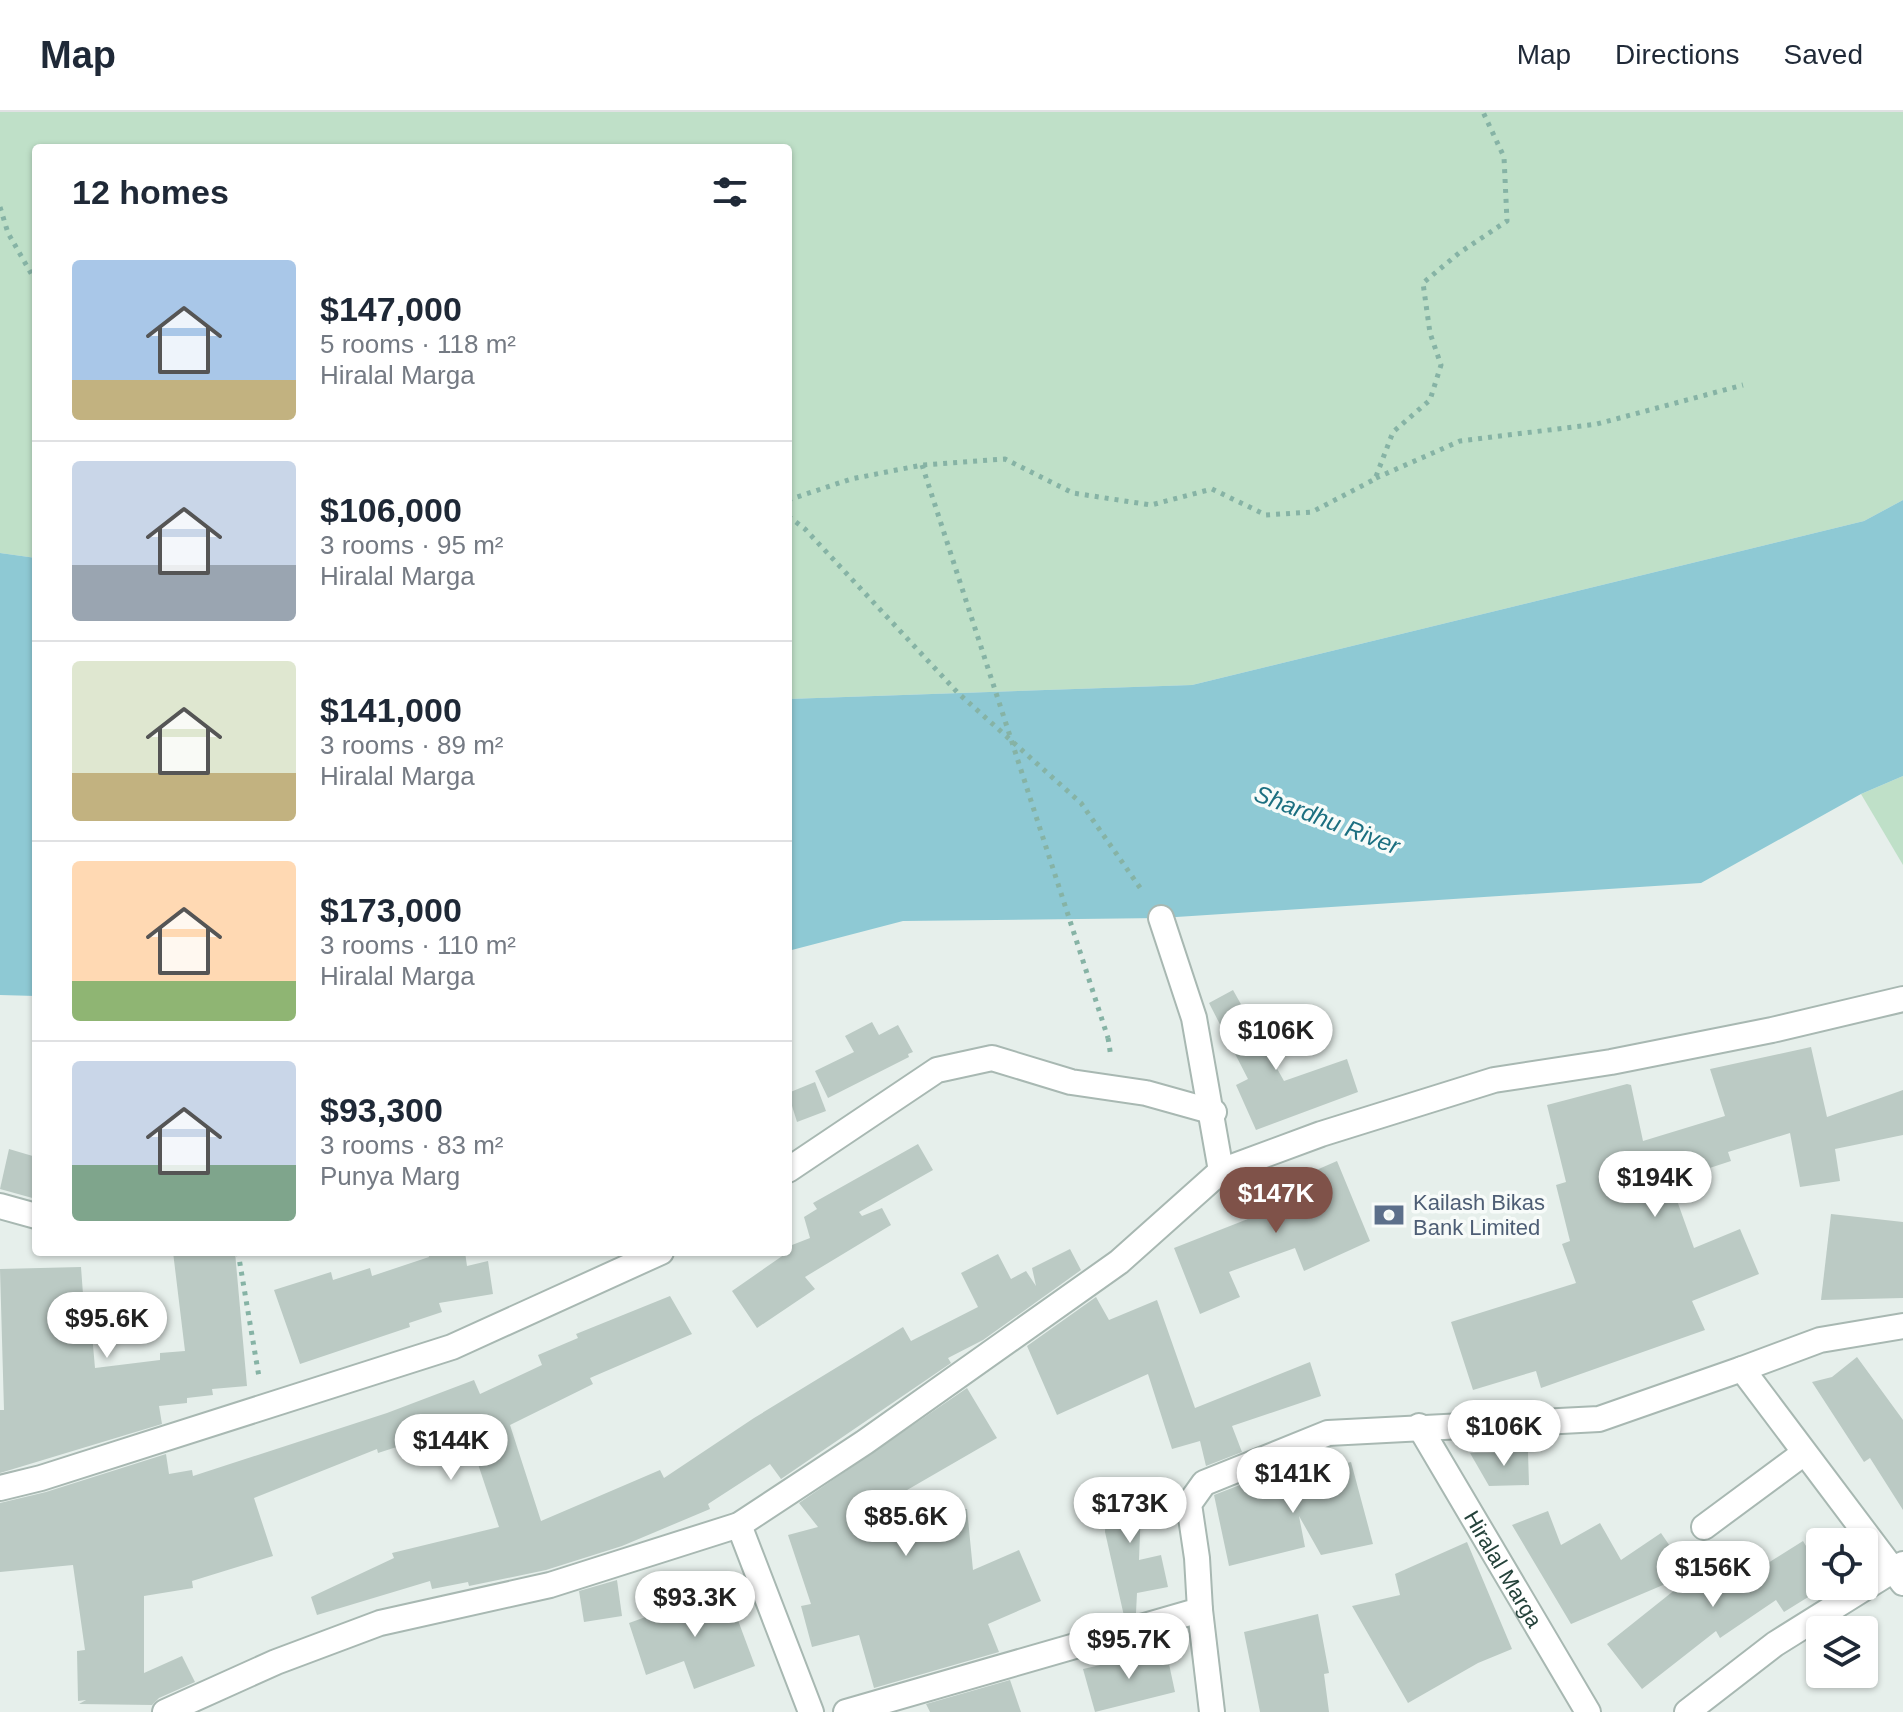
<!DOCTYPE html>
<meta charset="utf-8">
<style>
body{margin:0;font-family:Helvetica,sans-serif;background:#f6f6f7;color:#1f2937;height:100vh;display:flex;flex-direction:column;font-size:30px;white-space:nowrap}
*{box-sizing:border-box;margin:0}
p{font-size:26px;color:#747a83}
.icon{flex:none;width:44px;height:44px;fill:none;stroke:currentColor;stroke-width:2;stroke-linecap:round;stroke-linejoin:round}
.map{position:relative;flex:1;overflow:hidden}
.panel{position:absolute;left:32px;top:32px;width:760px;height:1112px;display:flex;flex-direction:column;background:#fff;border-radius:8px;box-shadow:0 2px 6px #0004}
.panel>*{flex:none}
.buttons{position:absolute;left:1806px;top:1416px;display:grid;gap:16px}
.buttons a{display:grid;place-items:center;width:72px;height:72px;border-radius:8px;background:#fff;box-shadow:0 2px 6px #0004;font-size:40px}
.price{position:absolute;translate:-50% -68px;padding:0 18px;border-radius:28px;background:#fff;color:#222;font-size:26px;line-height:52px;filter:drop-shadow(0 2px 4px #0008)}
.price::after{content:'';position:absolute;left:50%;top:48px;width:24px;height:18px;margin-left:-12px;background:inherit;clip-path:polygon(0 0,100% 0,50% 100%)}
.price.active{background:#7f5249;color:#fff}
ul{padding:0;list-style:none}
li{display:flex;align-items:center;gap:24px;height:200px;padding:0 40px}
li+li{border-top:2px solid #e0e1e3}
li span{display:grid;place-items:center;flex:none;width:224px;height:160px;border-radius:8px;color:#555}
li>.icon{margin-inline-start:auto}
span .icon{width:96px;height:96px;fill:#fffc;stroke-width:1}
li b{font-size:34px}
h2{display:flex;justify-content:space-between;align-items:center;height:96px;padding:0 40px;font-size:34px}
header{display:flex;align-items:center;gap:48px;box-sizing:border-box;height:112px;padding:0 40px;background:#fff;border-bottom:2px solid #e0e1e3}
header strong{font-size:38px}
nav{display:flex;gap:44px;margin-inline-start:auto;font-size:28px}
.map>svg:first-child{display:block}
.green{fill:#bfe0c8}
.water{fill:#8ec9d4}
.building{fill:#bbcac4}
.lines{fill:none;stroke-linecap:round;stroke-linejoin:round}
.street-casing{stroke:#a8b8b2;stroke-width:28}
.path{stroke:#86b3a5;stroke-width:5;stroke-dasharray:4 6;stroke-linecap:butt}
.street{stroke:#fff;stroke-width:24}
.path-bridge{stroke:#86b3a5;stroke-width:5;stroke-dasharray:4 6;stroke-linecap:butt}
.labels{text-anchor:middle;stroke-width:7;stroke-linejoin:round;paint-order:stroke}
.service-label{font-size:22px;fill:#4e5e75;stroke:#f7fbf9;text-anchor:start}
.street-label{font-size:22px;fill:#24423a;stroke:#f7fbf9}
.water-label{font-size:24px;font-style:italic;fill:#1c6f80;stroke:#f7fbf9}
</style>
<header>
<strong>Map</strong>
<nav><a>Map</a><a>Directions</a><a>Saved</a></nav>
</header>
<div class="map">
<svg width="1903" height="1600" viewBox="0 0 1903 1600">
<rect width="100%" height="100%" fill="#e6efeb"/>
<g class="green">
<path d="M0,0H1903V388L1864,409L1192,573L788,587V36H36V446L0,441Z"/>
<path d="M1903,664V753L1861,682Z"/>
</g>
<g class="water">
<path d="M1903,388V664L1861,682L1701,771L1161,806L903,809L788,839V587L1192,573L1864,409Z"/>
<path d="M0,441L36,446V884L0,883Z"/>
</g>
<g class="building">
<path d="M1233,878L1284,969L1347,947L1358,980L1256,1018L1236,973L1248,967L1209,891Z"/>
<path d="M872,910L879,923L898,913L913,940L908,942L909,945L828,986L815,959L854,940L845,924Z"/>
<path d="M1811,935L1827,1005L1903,978V1023L1835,1037L1840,1069L1800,1075L1790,1021L1728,1040L1731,1049L1670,1069L1694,1136L1740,1117L1759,1162L1692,1189L1705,1218L1541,1276L1536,1259L1473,1278L1451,1210L1576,1171L1562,1132L1570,1129L1556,1073L1566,1070L1547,993L1627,972L1631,973L1643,1029L1725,1004L1710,957Z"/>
<path d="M815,970L826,999L797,1010L788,981Z"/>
<path d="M918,1032L933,1058L859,1100L862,1104L882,1096L891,1113L805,1165L815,1177L757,1216L732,1179L788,1140L792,1133L810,1126L804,1105L817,1097L813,1091Z"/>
<path d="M9,1037L36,1045V1087L0,1077Z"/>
<path d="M1337,1049L1370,1129L1304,1159L1295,1136L1229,1160L1240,1185L1200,1202L1174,1136L1258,1103L1252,1086Z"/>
<path d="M1831,1102L1903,1110V1186L1821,1188Z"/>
<path d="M1070,1137L1081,1158L983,1228L948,1246L951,1251L781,1367L770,1352L708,1392L710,1397L622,1434L546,1458L469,1474L468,1470L432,1477L430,1469L317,1503L311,1485L394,1446L392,1441L499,1415L465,1313L378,1341L377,1337L254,1386L273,1444L192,1469L193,1476L144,1484V1561L182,1544L195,1570L159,1586L152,1593L79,1592L86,1588L78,1589L77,1539L85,1538L73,1453L0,1460V1391L46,1380L166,1342L169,1362L192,1358L193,1364L387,1301L474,1268L480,1282L542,1253L538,1243L578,1226L576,1222L670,1184L692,1222L590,1266L593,1272L510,1313L541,1409L660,1358L664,1366L754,1306L903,1215L911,1229L978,1195L961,1161L998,1142L1011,1167L1026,1159L1036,1174L1032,1156Z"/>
<path d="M173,1140H235L247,1274L212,1277L213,1283L187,1286V1291L159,1294L162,1312L0,1361V1298H4L0,1157L81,1155L86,1223L92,1222L95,1256L160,1248V1241L185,1239Z"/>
<path d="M428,1140H465L467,1154L488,1149L493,1182L439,1191L442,1200L409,1211L410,1215L300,1252L274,1178L331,1160L333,1168L370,1156L372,1164L429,1145Z"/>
<path d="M1096,1185L1109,1208L1157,1188L1195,1296L1310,1250L1321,1284L1232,1314L1242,1340L1206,1354L1200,1329L1172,1337L1148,1262L1057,1303L1027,1234Z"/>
<path d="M1857,1245L1903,1308V1398L1870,1346L1864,1350L1812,1270L1832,1265Z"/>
<path d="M967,1276L997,1326L850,1411L967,1397L973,1458L1019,1438L1041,1489L988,1512L999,1540L874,1576L859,1523L812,1535L801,1494L811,1492L788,1423L818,1415L799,1391Z"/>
<path d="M1528,1340L1529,1373L1489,1374L1470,1341Z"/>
<path d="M1351,1350L1373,1432L1321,1443L1299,1404L1305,1435L1229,1454L1214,1383L1253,1368L1254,1372Z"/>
<path d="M1107,1369L1142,1370L1139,1448L1161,1443L1168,1475L1137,1481L1136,1501L1124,1504L1105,1420Z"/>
<path d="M1548,1399L1561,1433L1600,1411L1621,1448L1661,1421L1689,1462L1571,1512L1512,1413Z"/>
<path d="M1803,1429L1820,1457V1474H1826L1784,1500L1776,1488L1720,1526L1716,1519L1642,1577L1607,1532L1691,1465L1693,1467L1739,1436L1755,1459Z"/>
<path d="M1467,1430L1512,1537L1478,1551L1408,1591L1352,1494L1400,1483L1395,1462Z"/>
<path d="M617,1468L622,1504L584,1510L579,1479Z"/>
<path d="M726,1476L755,1554L694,1577L684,1549L646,1563L629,1511Z"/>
<path d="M1318,1502L1329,1561L1324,1562L1329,1600H1260L1244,1520Z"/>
<path d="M1166,1538L1175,1580L1095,1600L1083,1557Z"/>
<path d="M1010,1568L1021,1600H930L926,1592Z"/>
</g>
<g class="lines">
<g class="street-casing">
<g id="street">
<path d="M1161,806L1194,906L1221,1059"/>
<path d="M788,1058L937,958L992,946L1071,970L1146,981L1214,1000"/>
<path d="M0,1094L36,1104"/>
<path d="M1903,1214L1820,1228L1742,1257L1903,1471"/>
<path id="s1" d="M1419,1314L1588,1600"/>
<path d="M0,1376L41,1366L452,1235L661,1140"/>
<path d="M739,1413L811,1600"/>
<path d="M1704,1415L1804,1341"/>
<path d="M1200,1498L1212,1600"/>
<path d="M165,1600L276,1550L380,1511L550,1473L739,1413L865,1330L1119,1150L1221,1059L1321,1022L1494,968L1611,950L1772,918L1903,887"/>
<path d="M846,1600L1200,1498L1197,1446L1189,1392L1204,1371L1328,1321L1599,1307L1742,1257"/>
<path d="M1687,1600L1775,1532L1903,1452"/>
</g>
</g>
<g class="path">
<path d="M0,95L8,121L36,170"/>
<path d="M1376,366L1460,329L1597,312L1743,273"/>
<path d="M788,388L851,367L922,353L1005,347L1073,381L1151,393L1212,377L1266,403L1312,400L1375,367L1393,320L1430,288L1441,253L1430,221L1423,171L1459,141L1507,109L1504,45L1483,0"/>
<path d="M788,404L805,417L958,581L1081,691L1143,780"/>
<path d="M1108,926L1111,945"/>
<path d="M238,1140L259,1265"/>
</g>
<use href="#street" class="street"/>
<path class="path-bridge" d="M922,353L1108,926"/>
</g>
<defs>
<g id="bank-bare" transform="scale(2.4)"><path d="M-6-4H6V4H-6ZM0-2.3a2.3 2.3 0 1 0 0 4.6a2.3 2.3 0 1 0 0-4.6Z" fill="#5c6f8a" stroke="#f7fbf9" stroke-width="2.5" paint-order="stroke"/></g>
</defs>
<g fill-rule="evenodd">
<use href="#bank-bare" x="1389" y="1103"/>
</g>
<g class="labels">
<g class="service-label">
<text x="1413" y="1098">Kailash Bikas<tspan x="1413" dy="25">Bank Limited</tspan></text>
</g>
<g class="street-label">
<text dy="8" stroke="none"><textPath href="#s1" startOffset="166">Hiralal Marga</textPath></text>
</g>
<g class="water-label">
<text transform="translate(1327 708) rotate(21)" y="8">Shardhu River</text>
</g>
</g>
</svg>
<div class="buttons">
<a><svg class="icon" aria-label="locate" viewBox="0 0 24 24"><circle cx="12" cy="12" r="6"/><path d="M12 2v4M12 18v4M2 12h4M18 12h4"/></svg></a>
<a><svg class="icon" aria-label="layers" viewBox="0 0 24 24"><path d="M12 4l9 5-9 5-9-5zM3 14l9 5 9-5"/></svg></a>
</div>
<b class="price" style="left:1276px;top:960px">$106K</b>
<b class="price" style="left:1655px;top:1107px">$194K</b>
<b class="price active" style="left:1276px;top:1123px">$147K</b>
<b class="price" style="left:107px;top:1248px">$95.6K</b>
<b class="price" style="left:1504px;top:1356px">$106K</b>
<b class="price" style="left:451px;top:1370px">$144K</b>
<b class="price" style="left:1293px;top:1403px">$141K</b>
<b class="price" style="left:1130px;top:1433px">$173K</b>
<b class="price" style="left:906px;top:1446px">$85.6K</b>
<b class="price" style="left:1713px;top:1497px">$156K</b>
<b class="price" style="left:695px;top:1527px">$93.3K</b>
<b class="price" style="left:1129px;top:1569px">$95.7K</b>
<section class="panel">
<h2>12 homes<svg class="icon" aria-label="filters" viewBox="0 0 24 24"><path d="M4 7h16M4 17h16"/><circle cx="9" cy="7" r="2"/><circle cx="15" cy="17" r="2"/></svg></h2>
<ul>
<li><span style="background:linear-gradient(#a9c7e8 75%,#c2b280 0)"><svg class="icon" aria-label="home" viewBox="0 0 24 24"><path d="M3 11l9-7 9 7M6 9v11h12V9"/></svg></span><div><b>$147,000</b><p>5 rooms · 118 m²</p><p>Hiralal Marga</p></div></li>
<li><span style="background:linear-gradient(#c9d6e8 65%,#9aa5b1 0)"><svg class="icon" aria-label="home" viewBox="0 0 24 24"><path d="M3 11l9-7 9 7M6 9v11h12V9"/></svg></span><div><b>$106,000</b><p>3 rooms · 95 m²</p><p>Hiralal Marga</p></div></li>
<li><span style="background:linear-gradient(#dfe7d0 70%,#c2b280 0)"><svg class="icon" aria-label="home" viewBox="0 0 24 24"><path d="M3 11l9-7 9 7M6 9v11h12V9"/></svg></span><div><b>$141,000</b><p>3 rooms · 89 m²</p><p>Hiralal Marga</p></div></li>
<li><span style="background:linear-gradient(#ffd9b3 75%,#8fb573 0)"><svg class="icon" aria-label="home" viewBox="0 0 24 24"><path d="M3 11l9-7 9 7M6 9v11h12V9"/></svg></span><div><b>$173,000</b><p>3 rooms · 110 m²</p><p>Hiralal Marga</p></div></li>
<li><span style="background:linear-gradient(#c9d6e8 65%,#7fa58c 0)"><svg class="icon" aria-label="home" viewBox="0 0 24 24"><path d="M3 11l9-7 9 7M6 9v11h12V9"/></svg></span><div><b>$93,300</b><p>3 rooms · 83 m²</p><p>Punya Marg</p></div></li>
</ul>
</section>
</div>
